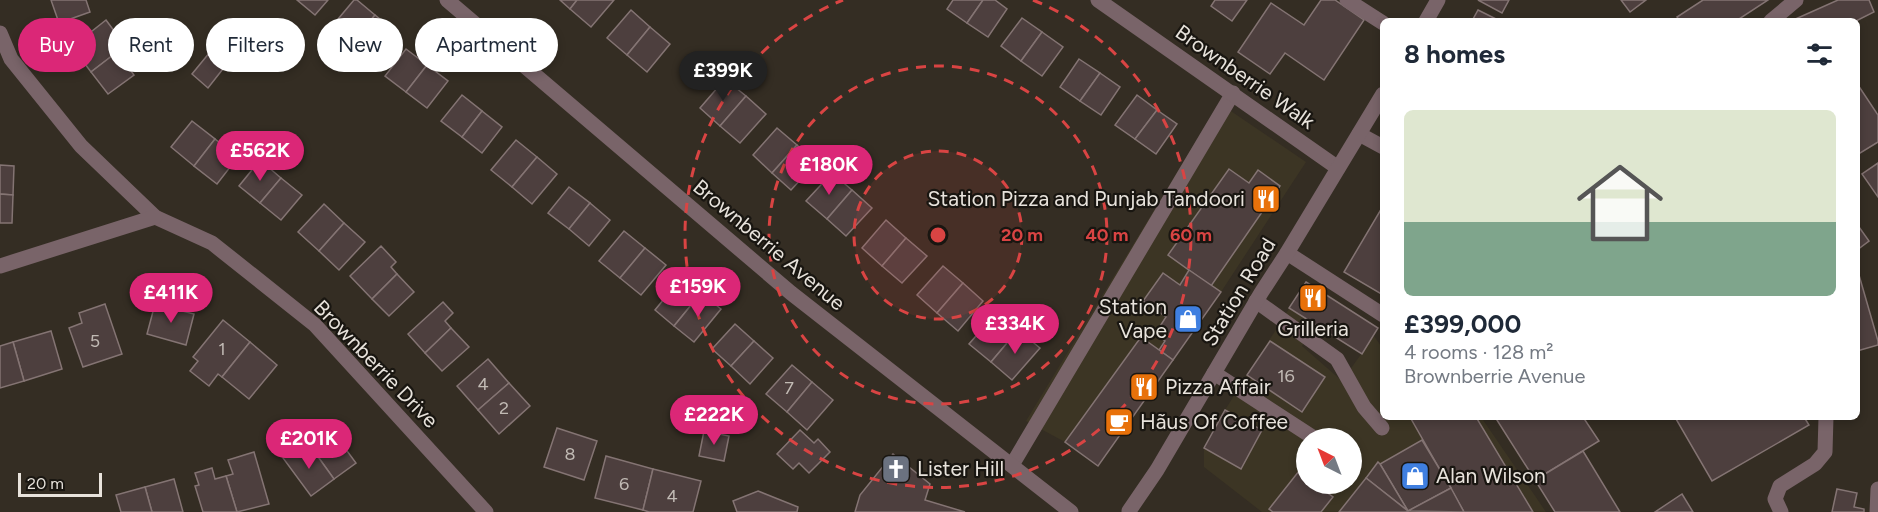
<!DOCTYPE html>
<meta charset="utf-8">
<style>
body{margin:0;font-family:Figtree,sans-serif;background:#f2f2f3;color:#1f2937;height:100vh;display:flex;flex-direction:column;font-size:22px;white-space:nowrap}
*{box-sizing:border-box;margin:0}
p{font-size:20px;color:#747a83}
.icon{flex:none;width:33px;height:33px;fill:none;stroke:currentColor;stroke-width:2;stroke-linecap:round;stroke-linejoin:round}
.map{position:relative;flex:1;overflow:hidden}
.details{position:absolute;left:1380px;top:18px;width:480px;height:402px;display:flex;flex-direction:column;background:#fff;border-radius:9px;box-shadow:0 3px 9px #0003}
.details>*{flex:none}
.top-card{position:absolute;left:18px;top:18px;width:570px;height:54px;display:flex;gap:12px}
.needle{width:39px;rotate:318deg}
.tools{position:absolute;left:1296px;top:428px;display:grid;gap:12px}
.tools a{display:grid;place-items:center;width:66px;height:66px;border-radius:50%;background:#fff;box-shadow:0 3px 9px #0003;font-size:30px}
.scale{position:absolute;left:18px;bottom:15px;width:84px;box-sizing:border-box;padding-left:6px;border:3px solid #e8e3dc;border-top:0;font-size:16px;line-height:21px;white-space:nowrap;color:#e8e3dc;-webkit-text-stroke:4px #191611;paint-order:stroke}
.price{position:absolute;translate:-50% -51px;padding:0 14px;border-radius:21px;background:#db2777;color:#fff;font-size:20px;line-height:39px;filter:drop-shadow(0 2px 3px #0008)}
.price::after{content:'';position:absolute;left:50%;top:36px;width:18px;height:14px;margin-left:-9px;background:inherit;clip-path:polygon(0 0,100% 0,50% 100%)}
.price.active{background:#222;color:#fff}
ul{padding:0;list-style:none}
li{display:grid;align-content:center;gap:12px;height:318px;padding:0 24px}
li+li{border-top:2px solid #e0e1e3}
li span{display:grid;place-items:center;height:186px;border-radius:9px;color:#555}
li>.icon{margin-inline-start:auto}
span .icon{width:108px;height:108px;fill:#fffc;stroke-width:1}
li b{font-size:26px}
h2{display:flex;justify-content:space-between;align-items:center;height:72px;padding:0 24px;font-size:26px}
.pill{padding:0 21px;border-radius:27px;background:#fff;box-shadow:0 3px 9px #0003;font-size:21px;line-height:54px}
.pill.active{background:#db2777;color:#fff}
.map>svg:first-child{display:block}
.commercial{fill:#3c3524;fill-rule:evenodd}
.building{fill:#4d3f3e;stroke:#847473;stroke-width:1.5}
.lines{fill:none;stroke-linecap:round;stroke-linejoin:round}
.service{stroke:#796469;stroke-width:15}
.minor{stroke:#796469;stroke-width:15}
.tertiary{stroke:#796469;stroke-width:15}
.ring{fill:none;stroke:#d94443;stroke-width:3;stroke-dasharray:10 8}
.labels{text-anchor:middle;stroke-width:4.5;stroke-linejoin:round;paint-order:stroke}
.number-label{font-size:18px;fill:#c1bab4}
.street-label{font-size:21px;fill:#e8e3dc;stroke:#191611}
.poi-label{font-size:21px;fill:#e8e3dc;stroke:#191611;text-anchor:start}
.centre{fill:#d94443;stroke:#191611;stroke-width:3}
.ring-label{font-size:18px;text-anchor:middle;font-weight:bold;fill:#d94443;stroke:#191611;stroke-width:4.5;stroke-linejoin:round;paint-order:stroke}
</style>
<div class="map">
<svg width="1878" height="512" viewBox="0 0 1878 512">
<rect width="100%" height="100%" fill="#342d23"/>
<g class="commercial">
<path d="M1219,103L1306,162L1221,292L1098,466L1065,442L1026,421Z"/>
<path d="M1306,282L1333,299L1302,346L1342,381L1374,336L1383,349V417H1481L1546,512H1262L1204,467V448L1225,410ZM1306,438H1352V483H1306Z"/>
</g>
<g class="building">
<path d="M51,0H86L90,12L59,23Z"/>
<path d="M297,0H328L315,15Z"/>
<path d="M354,0H357L375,15L348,48L328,31Z"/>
<path d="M560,0H577L570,9Z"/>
<path d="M577,0H614L591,27L570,9Z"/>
<path d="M953,0H983L967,23L947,9Z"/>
<path d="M983,0H995L1007,9L988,37L967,23Z"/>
<path d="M1215,0H1247L1232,21L1211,6Z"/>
<path d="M1321,0H1335L1364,20L1324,80L1285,53L1270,74L1238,52L1271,3L1304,25Z"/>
<path d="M1478,0H1509L1502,13Z"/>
<path d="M1621,0H1646L1630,12Z"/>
<path d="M1703,0H1768L1736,21H1680L1677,17Z"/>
<path d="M1838,0H1869L1874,12L1856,21H1791Z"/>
<path d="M631,10L650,27L627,55L607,38Z"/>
<path d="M1478,10L1500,21H1472Z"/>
<path d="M375,15L395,31L368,65L348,48Z"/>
<path d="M1022,18L1042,32L1021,61L1001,46Z"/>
<path d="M106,20L120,39L112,46L117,52L91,72L72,47Z"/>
<path d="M650,27L670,44L647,72L627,55Z"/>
<path d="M1042,32L1063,47L1042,76L1021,61Z"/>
<path d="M406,49L427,65L406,92L385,76Z"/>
<path d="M117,52L134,75L108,94L91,72Z"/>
<path d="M210,52L226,65L208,88L192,74Z"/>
<path d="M1079,59L1100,73L1080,101L1060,87Z"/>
<path d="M427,65L448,81L427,108L406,92Z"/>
<path d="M1100,73L1120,87L1101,115L1080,101Z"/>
<path d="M725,79L746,96L720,126L700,108Z"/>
<path d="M1858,85L1878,115V142L1857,155Z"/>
<path d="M462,95L482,111L462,137L441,121Z"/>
<path d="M1137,95L1157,110L1135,139L1115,125Z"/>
<path d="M746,96L766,114L740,143L720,126Z"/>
<path d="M1157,110L1177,124L1156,154L1135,139Z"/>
<path d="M482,111L502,127L482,153L462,137Z"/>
<path d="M192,121L215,139L194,166L171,147Z"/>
<path d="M777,128L797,145L772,173L753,155Z"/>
<path d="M215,139L238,157L217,184L194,166Z"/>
<path d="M516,140L537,157L512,187L491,170Z"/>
<path d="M797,145L816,163L791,190L772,173Z"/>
<path d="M537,157L557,174L532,204L512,187Z"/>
<path d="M260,160L281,178L260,203L239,186Z"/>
<path d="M1878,163V197L1862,174Z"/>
<path d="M0,165L14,166L13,195L0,194Z"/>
<path d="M1229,169L1249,183L1258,170L1280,186L1211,286L1168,255Z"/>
<path d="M832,173L852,190L827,219L806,201Z"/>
<path d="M281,178L302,195L281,220L260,203Z"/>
<path d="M569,187L590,203L569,229L548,213Z"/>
<path d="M852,190L872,208L846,236L827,219Z"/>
<path d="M0,194L13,195L12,223H0Z"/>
<path d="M590,203L610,220L589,246L569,229Z"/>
<path d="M324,204L344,223L319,251L298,232Z"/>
<path d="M1383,206V295L1344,272Z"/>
<path d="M886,220L906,238L882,266L862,248Z"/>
<path d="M344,223L365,242L339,270L319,251Z"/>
<path d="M1859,227L1869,241L1857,250V229Z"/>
<path d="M624,231L645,248L620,278L599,261Z"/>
<path d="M906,238L927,256L902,283L882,266Z"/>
<path d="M381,246L396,262L391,267L397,274L372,299L350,276Z"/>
<path d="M645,248L666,265L641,295L620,278Z"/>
<path d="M943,266L963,283L937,313L917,295Z"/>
<path d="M1189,270L1221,292L1173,360L1159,350L1165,341L1155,334L1166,317L1143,301L1163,273L1180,285Z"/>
<path d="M397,274L414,292L389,316L372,299Z"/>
<path d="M1857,275H1859L1878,341V345L1857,351Z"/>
<path d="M682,277L701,293L674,326L655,310Z"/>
<path d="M1306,282L1378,328L1362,354L1289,308Z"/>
<path d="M963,283L983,301L958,331L937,313Z"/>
<path d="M701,293L721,309L694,342L674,326Z"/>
<path d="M443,302L453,313L445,321L451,328L425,353L408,334Z"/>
<path d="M105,304L122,354L83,367L69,328L82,323L79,313Z"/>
<path d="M155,304L194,314L186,345L147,334Z"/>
<path d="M997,312L1018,330L991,362L969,344Z"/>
<path d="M223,320L250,342L222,377L218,374L209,386L190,371L198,361L193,357Z"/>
<path d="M735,324L754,341L731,366L712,349Z"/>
<path d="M451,328L469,347L442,371L425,353Z"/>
<path d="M1018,330L1040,348L1012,380L991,362Z"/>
<path d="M51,331L62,369L24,381L13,342Z"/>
<path d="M1141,337L1173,360L1098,466L1065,442Z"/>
<path d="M754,341L773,358L750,384L731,366Z"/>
<path d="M1270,341L1325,377L1302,412L1247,375Z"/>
<path d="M13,342L24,381L0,388V346Z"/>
<path d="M250,342L277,365L249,399L222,377Z"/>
<path d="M488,359L509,383L478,410L457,386Z"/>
<path d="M792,365L812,382L787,412L766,394Z"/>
<path d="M812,382L833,400L807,430L787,412Z"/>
<path d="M509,383L530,406L499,434L478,410Z"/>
<path d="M1225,410L1262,430L1241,469L1204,448Z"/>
<path d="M1410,417H1476L1533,512H1464Z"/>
<path d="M1495,417H1583L1599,441L1535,480Z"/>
<path d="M1679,417H1804L1809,425L1712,481L1676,419Z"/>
<path d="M325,421L356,463L334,479L311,447L317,443L310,433Z"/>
<path d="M557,428L597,441L584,480L544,467Z"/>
<path d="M800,430L814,443L818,439L830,452L809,473L799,463L793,469L777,454Z"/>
<path d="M704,431L729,436L724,461L699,456Z"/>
<path d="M1422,440L1451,488L1408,511L1380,464Z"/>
<path d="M311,447L334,479L311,496L283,458L294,450L298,456Z"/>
<path d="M1583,451L1620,512H1555L1535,480Z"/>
<path d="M254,452L269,504L237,512L226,476L233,474L228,460Z"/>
<path d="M893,454L930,484L925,500L965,512H855L860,495Z"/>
<path d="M606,456L653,469L643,510L595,498Z"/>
<path d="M1378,462L1380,464L1408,511L1366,478Z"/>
<path d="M212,468L215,479L226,476L237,512H203L195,486L199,485L195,473Z"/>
<path d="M653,469L701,481L693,512H649L643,510Z"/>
<path d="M1299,471L1306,477V483H1314L1333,497L1321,512H1273L1269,509Z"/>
<path d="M1366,478L1408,511V512H1339Z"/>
<path d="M174,479L183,512H152L145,487Z"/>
<path d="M145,487L152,512H121L116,495Z"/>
<path d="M1451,488L1464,512L1408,511Z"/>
<path d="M1837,489L1857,493L1854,507L1864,509V512H1832Z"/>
<path d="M758,491L798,507L797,512H737L733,501Z"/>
<path d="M1682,494L1693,512H1655Z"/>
</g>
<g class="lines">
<g class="service">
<path d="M1347,0L1383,23"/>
<path d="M1359,134L1383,147"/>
<path d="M1012,465L1233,93"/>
<path d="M1781,512L1775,499L1780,486L1815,464L1825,452L1826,417"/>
<path d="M1877,512L1878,489"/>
</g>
<g class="minor">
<path d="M447,0L791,293L1071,512"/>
<path d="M1098,0L1338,168"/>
<path d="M1771,21L1796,0"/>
<path d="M0,33L11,59L81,146L155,217L212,243L315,325L486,512"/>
<path d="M1287,253L1383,315"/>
<path d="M0,266L155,217"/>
<path d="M1256,301L1337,359L1364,407L1382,428"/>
<path d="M1214,373L1314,438"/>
</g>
<g class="tertiary">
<path d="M1426,21L1438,0"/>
<path d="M1129,511L1157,470L1261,293L1287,253L1383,94"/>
</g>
</g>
<circle cx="938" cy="235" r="84" fill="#d94443" fill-opacity=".12"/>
<g class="ring">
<circle cx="938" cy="235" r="84"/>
<circle cx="938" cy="235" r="169"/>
<path d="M1033 0A253 253 0 1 1 843 0"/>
</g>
<defs>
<g id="restaurant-square" transform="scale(1.5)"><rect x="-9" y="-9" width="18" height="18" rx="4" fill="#e8710a" stroke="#191611"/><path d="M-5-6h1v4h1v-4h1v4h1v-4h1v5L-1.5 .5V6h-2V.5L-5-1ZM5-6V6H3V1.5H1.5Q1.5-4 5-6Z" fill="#fff"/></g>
<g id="shop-square" transform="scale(1.5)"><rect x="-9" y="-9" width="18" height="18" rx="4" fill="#3f7fe0" stroke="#191611"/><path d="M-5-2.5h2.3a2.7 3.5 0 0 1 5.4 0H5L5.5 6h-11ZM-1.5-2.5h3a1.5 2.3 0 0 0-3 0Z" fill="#fff"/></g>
<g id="cafe-square" transform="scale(1.5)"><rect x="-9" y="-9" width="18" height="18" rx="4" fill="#e8710a" stroke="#191611"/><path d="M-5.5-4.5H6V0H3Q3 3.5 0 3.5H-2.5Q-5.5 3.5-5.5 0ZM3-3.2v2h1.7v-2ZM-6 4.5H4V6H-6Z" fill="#fff"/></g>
<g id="church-square" transform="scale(1.5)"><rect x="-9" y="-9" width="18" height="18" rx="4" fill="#6b7280" stroke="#191611"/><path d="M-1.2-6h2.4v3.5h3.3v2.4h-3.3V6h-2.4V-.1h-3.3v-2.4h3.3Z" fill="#fff"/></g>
</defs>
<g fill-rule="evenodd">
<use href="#restaurant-square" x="1266" y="199"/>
<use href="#restaurant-square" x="1313" y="298"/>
<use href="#shop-square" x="1188" y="319"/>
<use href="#restaurant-square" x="1144" y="387"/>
<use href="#cafe-square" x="1119" y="422"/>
<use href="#church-square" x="896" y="469"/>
<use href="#shop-square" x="1415" y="476"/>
</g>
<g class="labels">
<g class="number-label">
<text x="95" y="347">5</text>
<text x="222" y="355">1</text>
<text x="1286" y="382">16</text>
<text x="483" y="390">4</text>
<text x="789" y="394">7</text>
<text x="504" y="414">2</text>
<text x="570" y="460">8</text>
<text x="624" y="490">6</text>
<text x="672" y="502">4</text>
</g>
<g class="street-label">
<text transform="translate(1245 77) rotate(35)" y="7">Brownberrie Walk</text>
<text transform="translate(769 245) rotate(40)" y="7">Brownberrie Avenue</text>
<text transform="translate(1239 292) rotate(-59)" y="7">Station Road</text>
<text transform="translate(376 364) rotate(46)" y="7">Brownberrie Drive</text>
</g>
<g class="poi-label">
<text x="1245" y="206" text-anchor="end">Station Pizza and Punjab Tandoori</text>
<text x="1167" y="314" text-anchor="end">Station<tspan x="1167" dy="24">Vape</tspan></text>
<text x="1313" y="336" text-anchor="middle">Grilleria</text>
<text x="1165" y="394">Pizza Affair</text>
<text x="1140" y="429">Hãus Of Coffee</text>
<text x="917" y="476">Lister Hill</text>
<text x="1436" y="483">Alan Wilson</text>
</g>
</g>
<circle cx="938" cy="235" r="9" class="centre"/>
<g class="ring-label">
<text x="1022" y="241">20 m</text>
<text x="1107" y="241">40 m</text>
<text x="1191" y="241">60 m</text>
</g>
</svg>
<div class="tools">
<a><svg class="needle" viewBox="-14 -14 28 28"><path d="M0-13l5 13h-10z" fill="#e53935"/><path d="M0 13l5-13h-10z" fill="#747a83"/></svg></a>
</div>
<div class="scale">20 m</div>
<b class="price active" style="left:723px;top:102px">£399K</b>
<b class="price" style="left:260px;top:182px">£562K</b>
<b class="price" style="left:829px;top:196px">£180K</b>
<b class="price" style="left:698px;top:318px">£159K</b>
<b class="price" style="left:171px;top:324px">£411K</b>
<b class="price" style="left:1015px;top:355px">£334K</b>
<b class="price" style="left:714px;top:446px">£222K</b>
<b class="price" style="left:309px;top:470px">£201K</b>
<div class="top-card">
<a class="pill active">Buy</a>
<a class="pill">Rent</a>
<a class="pill">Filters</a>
<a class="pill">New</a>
<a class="pill">Apartment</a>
</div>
<section class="details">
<h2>8 homes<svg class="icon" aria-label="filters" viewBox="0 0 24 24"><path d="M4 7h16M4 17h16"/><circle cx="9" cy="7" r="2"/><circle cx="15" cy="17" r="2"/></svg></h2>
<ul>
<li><span style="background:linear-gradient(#dfe7d0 60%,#7fa58c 0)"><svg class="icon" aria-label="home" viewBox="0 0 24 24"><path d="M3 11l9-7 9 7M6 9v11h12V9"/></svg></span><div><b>£399,000</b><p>4 rooms · 128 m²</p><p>Brownberrie Avenue</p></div></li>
</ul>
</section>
</div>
